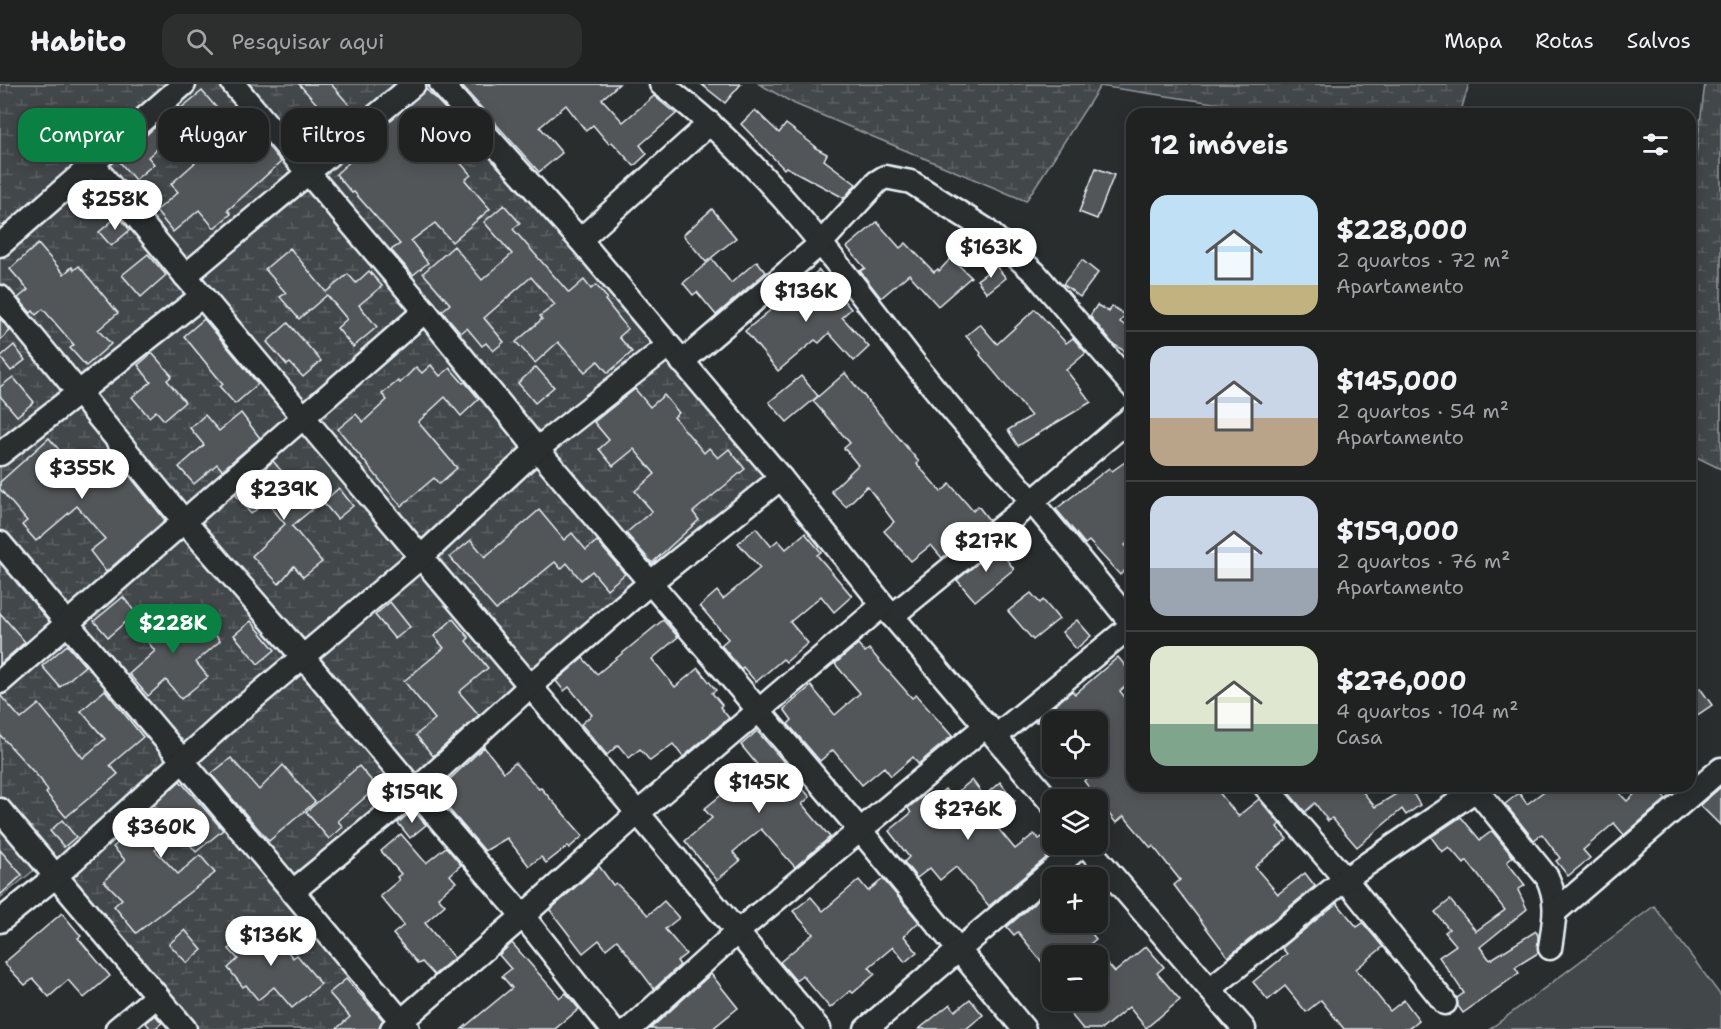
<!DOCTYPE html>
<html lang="pt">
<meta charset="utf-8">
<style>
body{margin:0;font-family:"Shantell Sans",sans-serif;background:#2d2f2f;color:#f1f3f6;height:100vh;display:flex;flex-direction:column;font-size:22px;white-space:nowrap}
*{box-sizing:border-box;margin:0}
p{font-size:20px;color:#a2a4a5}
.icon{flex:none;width:33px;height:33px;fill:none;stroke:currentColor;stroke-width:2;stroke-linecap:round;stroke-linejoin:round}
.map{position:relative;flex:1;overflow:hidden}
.side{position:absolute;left:1126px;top:24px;width:570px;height:684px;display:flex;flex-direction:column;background:#202222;border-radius:18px;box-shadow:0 3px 15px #0003,0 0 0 2px #3d3f40}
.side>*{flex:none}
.top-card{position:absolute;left:18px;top:24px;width:570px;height:54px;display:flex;gap:12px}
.controls{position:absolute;left:1042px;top:627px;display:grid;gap:12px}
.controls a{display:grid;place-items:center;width:66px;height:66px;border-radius:12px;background:#202222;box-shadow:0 3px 15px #0003,0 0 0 2px #3d3f40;font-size:30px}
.price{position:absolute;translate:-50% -51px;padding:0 14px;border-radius:21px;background:#fff;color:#222;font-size:20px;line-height:39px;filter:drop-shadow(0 2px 3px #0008)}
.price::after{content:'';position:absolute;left:50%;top:36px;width:18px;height:14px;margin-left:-9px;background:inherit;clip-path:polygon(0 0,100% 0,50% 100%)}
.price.current{background:#0b8043;color:#fff}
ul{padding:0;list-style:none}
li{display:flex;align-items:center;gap:18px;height:150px;padding:0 24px}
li+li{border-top:2px solid #3d3f40}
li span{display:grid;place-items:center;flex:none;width:168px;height:120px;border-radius:18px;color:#555}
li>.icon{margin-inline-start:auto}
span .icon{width:72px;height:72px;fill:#fffc;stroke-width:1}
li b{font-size:26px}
h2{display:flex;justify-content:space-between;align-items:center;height:72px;padding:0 24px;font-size:26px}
.pill{padding:0 21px;border-radius:18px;background:#202222;box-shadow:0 3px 15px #0003,0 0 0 2px #3d3f40;font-size:21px;line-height:54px}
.pill.current{background:#0b8043;color:#fff}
header{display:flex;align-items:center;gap:36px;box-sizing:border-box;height:84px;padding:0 30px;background:#202222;border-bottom:2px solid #3d3f40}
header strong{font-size:28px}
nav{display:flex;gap:33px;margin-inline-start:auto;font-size:21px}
.search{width:420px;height:54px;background:#2d2f2f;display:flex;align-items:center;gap:15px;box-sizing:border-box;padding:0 21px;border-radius:18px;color:#a2a4a5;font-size:22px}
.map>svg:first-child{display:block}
.wetland{fill:url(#wetland-marsh);stroke:#959ca0;stroke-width:1.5}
.pitch{fill:#424648;stroke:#959ca0;stroke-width:1.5}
.building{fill:#535759;stroke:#e8f1f8;stroke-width:1.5}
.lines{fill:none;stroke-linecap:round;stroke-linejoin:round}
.street-casing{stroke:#e8f1f8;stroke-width:27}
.street{stroke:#2a2d2e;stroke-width:22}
</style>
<header>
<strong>Habito</strong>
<div class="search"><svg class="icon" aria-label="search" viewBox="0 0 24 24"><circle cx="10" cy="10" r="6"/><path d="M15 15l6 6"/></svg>Pesquisar aqui</div>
<nav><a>Mapa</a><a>Rotas</a><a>Salvos</a></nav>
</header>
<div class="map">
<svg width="1721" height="945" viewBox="0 0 1721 945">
<defs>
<pattern id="wetland-marsh" width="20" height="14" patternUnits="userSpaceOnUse" patternTransform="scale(1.5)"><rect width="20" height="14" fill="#424648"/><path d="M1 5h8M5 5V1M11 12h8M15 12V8" fill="none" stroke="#5d6163"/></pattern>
</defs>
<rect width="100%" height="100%" fill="#2a2d2e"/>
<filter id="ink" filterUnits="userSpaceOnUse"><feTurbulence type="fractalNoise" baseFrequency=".0167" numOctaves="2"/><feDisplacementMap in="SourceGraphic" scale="12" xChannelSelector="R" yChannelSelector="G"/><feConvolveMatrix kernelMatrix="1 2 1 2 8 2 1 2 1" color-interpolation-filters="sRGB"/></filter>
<g filter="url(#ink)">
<g class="wetland">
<path d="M0,0H425L774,391L297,810L393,936L383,945H196L38,783L0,814Z"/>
<path d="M759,0H1469L1460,30H1288L1100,2L1026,117L795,20Z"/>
<path d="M1705,0H1721V385L1690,370V118Z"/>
</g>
<path class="pitch" d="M1654,822L1721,912V945H1490Z"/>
<g class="building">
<path d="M299,0H331L357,30L336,48L320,29L323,27Z"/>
<path d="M460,0H619L602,15L623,38L654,12L676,30L640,61L647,70L634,82L612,58L609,60L593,41L586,47L566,21L540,43L562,69L539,88Z"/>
<path d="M701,0H741L725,19Z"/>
<path d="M426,5L453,33L438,46L454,66L451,68L471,91L465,96L490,125L452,158L435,139L411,157L428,179L413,191L391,166L400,160L354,108L352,109L336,90L356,72L353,69Z"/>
<path d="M202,7L252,65L263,56L281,78L228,126L231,130L214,144L199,126L173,148L156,127L178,108L171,100L198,76L174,50L148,73L154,80L135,96L118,76L179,22L181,24Z"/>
<path d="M755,26L779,49L786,40L815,62L814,63L827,70L824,76L856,100L844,114L786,83L784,85L741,40Z"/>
<path d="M40,38L65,66L50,78L26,51Z"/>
<path d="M1096,84L1114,91L1097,135L1079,128Z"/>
<path d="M504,121L520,139L513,145L569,209L584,196L591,205L596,201L607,214L605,216L628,245L619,253L632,268L608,289L598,277L585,288L558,258L535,279L516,258L542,235L540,232L555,221L531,193L484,234L504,258L493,267L486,259L482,262L467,244L461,249L442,227L450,220L423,189L454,162L482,196L512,170L484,138Z"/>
<path d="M712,125L736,154L706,178L683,151Z"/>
<path d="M118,132L130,146L111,162L99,148Z"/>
<path d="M877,138L900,164L906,159L934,188L938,185L939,187L951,174L971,193L938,222L909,190L881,214L860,187L865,184L847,163Z"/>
<path d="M38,160L64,190L72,183L74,186L79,182L118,229L98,246L111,260L86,282L70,264L74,261L43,225L36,231L33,227L31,229L18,214L28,206L10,185Z"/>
<path d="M290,164L326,208L348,190L356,199L369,187L382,202L359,221L377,243L353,263L337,244L347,235L327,211L299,235L280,213L286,209L265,185Z"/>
<path d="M148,170L166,191L141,213L122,191Z"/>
<path d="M712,175L731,199L757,177L766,188L716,231L697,208L693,211L683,199Z"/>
<path d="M1082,176L1098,189L1080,213L1063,200Z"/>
<path d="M996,182L1006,194L987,209L977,196Z"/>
<path d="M819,186L851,225L842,233L869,263L854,277L829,249L819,259L815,256L778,287L745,247Z"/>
<path d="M1097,221L1109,228L1112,222L1125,231L1120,238L1132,246V272L1113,260L1090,232Z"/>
<path d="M1035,225L1066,259L1073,254L1086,269L1066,286L1091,318L1018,362L1008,346L1031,332L980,271L981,269L966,252L980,240L997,260Z"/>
<path d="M0,234L10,247L0,256Z"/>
<path d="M204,235L258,300L235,320L220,303L223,300L184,252Z"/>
<path d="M288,239L321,277L303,293L290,279L287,281L267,258Z"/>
<path d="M14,261L25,276L11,287L0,273Z"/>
<path d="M152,269L172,292L167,296L185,318L164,336L156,327L149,333L132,313L151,298L138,281Z"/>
<path d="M431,281L440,292L450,284L463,299L465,298L479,315L461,332L445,313L418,338L457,384L439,400L434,394L401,422L338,345L356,330L363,338L387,316L382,310L398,297L400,299L416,283L422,289Z"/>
<path d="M536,283L554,303L535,319L518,299Z"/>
<path d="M845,289L919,378L917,380L941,408L950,400L973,427L978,422L989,436L942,474L931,461L911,477L884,447L894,438L867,402L846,423L831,407L858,381L844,364L850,359L813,317Z"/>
<path d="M801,292L818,312L787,338L769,318Z"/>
<path d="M13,293L34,318L17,332L0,312V303Z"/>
<path d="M635,305L650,323L664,311L679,329L674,333L704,369L709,364L718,374L729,365L745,385L693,428L699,436L652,479L626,449L652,427L635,407L655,390L634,365L613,382L599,365L609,356L594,338Z"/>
<path d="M241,329L260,354L222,386L217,380L194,400L179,383L204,361L190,344L205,331L219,347Z"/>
<path d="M49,354L79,389L108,365L165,436L106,488L90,467L105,455L77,422L36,457L22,441L27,437L0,405V398Z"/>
<path d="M273,377L292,400L300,393L308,402L314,397L327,413L292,442L322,478L303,493L294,482L279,500L252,472L285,440L266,417L251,430L236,411Z"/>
<path d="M1125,378L1132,389V455L1125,461L1132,469V480L1120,491L1089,457L1085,460L1056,425L1109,384L1112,387Z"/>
<path d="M339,404L353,422L337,435L323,418Z"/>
<path d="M539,426L564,456L572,449L586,466L597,457L625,490L607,505L592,487L581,496L567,479L561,485L555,478L496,526L450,473L471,456L485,473Z"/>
<path d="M756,444L771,462L778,456L786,465L805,449L821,468L817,471L852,512L834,528L821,512L790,538L808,559L786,578L783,575L756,598L743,583L741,585L721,561L728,555L700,522L717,507L723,515L760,484L738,459Z"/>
<path d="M1005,457L1008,460L1000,467L1014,485L975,517L957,496Z"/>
<path d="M1031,509L1040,519L1043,516L1059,535L1033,556L1008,527Z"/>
<path d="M123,513L136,529L108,553L94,537Z"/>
<path d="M390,518L410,543L395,555L375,531Z"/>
<path d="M168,526L188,548L203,536L220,557L196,578L208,593L181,615L166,596L148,612L129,590L155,567L136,543L151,531L157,537Z"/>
<path d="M0,529L25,558L0,580Z"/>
<path d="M453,535L469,554L466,557L488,584L459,608L479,631L433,672L416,651L435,635L404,597L444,564L434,552Z"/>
<path d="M663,536L678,553L652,575L675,603L698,584L716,606L712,609L722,621L720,623L729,634L683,673L673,660L650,677L640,665L629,674L618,661L607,671L581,640L592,631L569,603L564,607L556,597L583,574L597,590Z"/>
<path d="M1077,536L1091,552L1076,565L1062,548Z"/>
<path d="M251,537L275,566L258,580L234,551Z"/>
<path d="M858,560L865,568L869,565L912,614L916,611L952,652L918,680L913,673L891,692L884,683L862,701L833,666L820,677L788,640L792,636L784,625L811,602L835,631L860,609L835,580Z"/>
<path d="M67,561L85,582L60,603L42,582Z"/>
<path d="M1118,573L1132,590V597L1120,607L1132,622V702H1214L1238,732L1259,715L1280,740L1277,743L1287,755L1255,783L1278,810L1305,789L1315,802L1228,873L1174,801L1180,796L1153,762L1151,764L1124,732L1116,739L1084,697L1092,689L1087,682H1098V638H1035L1072,607L1075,610Z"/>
<path d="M1700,604L1712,621L1690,636V611Z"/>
<path d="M105,606L143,653L110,681L118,690L66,733L46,709L48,707L41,696L0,651V611L21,635L39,620L83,674L105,655L81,627Z"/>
<path d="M757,647L804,701L801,703L810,713L802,720L830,753L795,783L761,745L733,768L740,777L717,796L685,757L712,734L704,725L725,708L727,710L759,683L741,661Z"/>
<path d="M484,663L504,688L515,679L539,705L541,704L583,752L569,764L568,762L546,779L541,773L529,782L507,754L485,767L435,709Z"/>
<path d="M231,674L259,706L283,681L315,718L269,757L211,690Z"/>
<path d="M359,682L377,703L338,737L343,743L329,755L306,728Z"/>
<path d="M972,696L984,712L1000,698L1015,717L991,736L1015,765L1034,750L1039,755L1042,753L1053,766V768L989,822L956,783L940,796L930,784L917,794L904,778L909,773L889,747L911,729L908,724L923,712L928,719L945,705L951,713Z"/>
<path d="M180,697L223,746L196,768L178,746L155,766L178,790L200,771L215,789L136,849L114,822L122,815L104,797L125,776L113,763L159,726L154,721Z"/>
<path d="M1283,702H1358L1375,723L1409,702L1420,721L1406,731L1402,725L1357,763L1332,734L1328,737L1315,719L1305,728Z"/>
<path d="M1551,702H1612L1627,717L1643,702H1654L1666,715L1624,751L1614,739L1583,766L1590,774L1568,792L1556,777L1560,774L1542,750L1534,756L1505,720L1519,709L1527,720Z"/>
<path d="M1721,703V742L1700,721Z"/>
<path d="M413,726L426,741L410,754L398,739Z"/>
<path d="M1461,733L1480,756L1492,747L1513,773L1507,778L1525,801L1518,806L1527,825L1480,863L1490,876L1536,847L1538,852V869L1515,883L1519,889L1463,929L1458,922L1457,914L1464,909L1439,873L1456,861L1445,848L1449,845L1435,828L1450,816L1476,847L1505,826L1467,777L1464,780L1449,763L1442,768L1431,753Z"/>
<path d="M62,736L76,753L64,763L50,747Z"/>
<path d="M401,750L426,779L446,763L461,781L450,791L456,798L438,813L445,821L425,839L454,874L434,891L422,878L418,880L393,850L404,841L380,812L399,796L397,793L401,790L381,767Z"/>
<path d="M0,766L22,791L0,811Z"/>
<path d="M599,782L613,801L616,799L648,831L664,817L679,834L665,845L686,870L677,877L680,881L654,905L617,856L606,865L599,856L583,869L550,826Z"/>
<path d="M883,795L919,838L904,852L917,868L905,878L893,863L869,883L875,890L853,909L850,907L830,924L802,891L796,897L780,878L813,850L793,827L811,813L823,827L859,796L868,807Z"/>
<path d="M1049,807L1053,814L1041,824L1061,847L1072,838H1082L1096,855L1090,860L1115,888L1146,862L1164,883L1157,889L1180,916L1146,944L1129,923L1102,945H1083L1069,928L1083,916H1098V872H1053V892L1018,848L1014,851L1007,843Z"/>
<path d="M1337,819L1357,843L1363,839L1383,863L1356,885L1390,927L1404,916L1419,936L1408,945H1344L1321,916L1306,928L1285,902L1268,916L1253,898L1287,870L1282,864Z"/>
<path d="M62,829L81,852L78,854L110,892L84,914L68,896L49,913L33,895L25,901L4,879Z"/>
<path d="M262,837L293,874L297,871L321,900L292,924L274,903L258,916L246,901L243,903L228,884L238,875L229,865Z"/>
<path d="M185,846L202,866L187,879L169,860Z"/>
<path d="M512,859L560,914L566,909L579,925L555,945H462L512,904L502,892L511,885L499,871Z"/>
<path d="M711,890L738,924L712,945H650Z"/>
<path d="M346,895L383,936L379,945H336L350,933L329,909Z"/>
<path d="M970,915L983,931L966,945H919L950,920L955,927Z"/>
<path d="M155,931L162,939L154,945H151L146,939Z"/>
</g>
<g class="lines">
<g class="street-casing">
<g id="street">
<path d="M233,0L425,227L537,365L860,746L1024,945"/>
<path d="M441,0L580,156L781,394L883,521L1053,721"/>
<path d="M661,0C764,75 844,189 922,289C952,327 985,363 1017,400C1056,446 1094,493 1132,540"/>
<path d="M92,79C271,297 454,512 636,727C698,800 757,873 819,945"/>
<path d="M580,156L710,39"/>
<path d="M0,161L184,0"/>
<path d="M185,192L414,0"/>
<path d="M0,213L184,437L303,573L415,707L523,832L612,945"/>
<path d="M682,278L820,160L877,98L885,93L911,98L985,145L1035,189L1132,302"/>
<path d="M0,370L202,212"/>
<path d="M0,459L408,945"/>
<path d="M892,532L1032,418L1132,333"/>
<path d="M0,598L425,227"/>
<path d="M996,652L1132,541"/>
<path d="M1265,702L1345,795L1445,919"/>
<path d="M1473,702L1547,793C1559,818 1554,837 1550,864"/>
<path d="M0,726L185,945"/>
<path d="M1085,760L1244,945"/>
<path d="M292,808L415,707L529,603L651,498L781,394"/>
<path d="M1555,828L1721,685"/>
<path d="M0,837L56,792L222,641L421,473L537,365L668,262"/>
<path d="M1210,905L1345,795L1476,706"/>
<path d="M117,945L157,912"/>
<path d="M392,945L523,832L638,729L883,521"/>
<path d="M630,945L736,849L987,641"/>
<path d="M866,945L1083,760"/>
</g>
</g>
<use href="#street" class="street"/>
</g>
</g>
</svg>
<div class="controls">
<a><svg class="icon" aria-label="locate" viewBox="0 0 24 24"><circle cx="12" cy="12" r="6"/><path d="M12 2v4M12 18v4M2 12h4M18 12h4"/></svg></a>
<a><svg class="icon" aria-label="layers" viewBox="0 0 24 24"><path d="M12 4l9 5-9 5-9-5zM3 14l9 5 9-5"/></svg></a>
<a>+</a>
<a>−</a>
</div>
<b class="price" style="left:115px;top:147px">$258K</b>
<b class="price" style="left:991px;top:195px">$163K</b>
<b class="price" style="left:806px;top:239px">$136K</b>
<b class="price" style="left:82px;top:416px">$355K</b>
<b class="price" style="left:284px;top:437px">$239K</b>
<b class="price" style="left:986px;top:489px">$217K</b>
<b class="price current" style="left:173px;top:571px">$228K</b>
<b class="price" style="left:759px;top:730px">$145K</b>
<b class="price" style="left:412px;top:740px">$159K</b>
<b class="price" style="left:968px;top:757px">$276K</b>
<b class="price" style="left:161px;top:775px">$360K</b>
<b class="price" style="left:271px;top:883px">$136K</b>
<div class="top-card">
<a class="pill current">Comprar</a>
<a class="pill">Alugar</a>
<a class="pill">Filtros</a>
<a class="pill">Novo</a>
</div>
<section class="side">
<h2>12 imóveis<svg class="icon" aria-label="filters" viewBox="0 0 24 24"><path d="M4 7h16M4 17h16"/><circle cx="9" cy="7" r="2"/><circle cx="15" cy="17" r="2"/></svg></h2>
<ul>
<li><span style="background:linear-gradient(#bfe0f5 75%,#c2b280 0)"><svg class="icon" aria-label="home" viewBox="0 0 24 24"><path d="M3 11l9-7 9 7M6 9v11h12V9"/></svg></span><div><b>$228,000</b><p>2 quartos · 72 m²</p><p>Apartamento</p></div></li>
<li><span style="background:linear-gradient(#c9d6e8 60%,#b9a48a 0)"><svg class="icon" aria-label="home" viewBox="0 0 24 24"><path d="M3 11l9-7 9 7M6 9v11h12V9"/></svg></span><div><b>$145,000</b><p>2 quartos · 54 m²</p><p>Apartamento</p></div></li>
<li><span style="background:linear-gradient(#c9d6e8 60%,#9aa5b1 0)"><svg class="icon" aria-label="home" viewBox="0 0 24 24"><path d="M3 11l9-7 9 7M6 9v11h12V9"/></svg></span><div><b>$159,000</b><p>2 quartos · 76 m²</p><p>Apartamento</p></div></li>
<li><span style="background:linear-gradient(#dfe7d0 65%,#7fa58c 0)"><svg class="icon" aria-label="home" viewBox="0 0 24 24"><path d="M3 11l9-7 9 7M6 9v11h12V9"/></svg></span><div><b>$276,000</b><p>4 quartos · 104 m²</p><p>Casa</p></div></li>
</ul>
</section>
</div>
